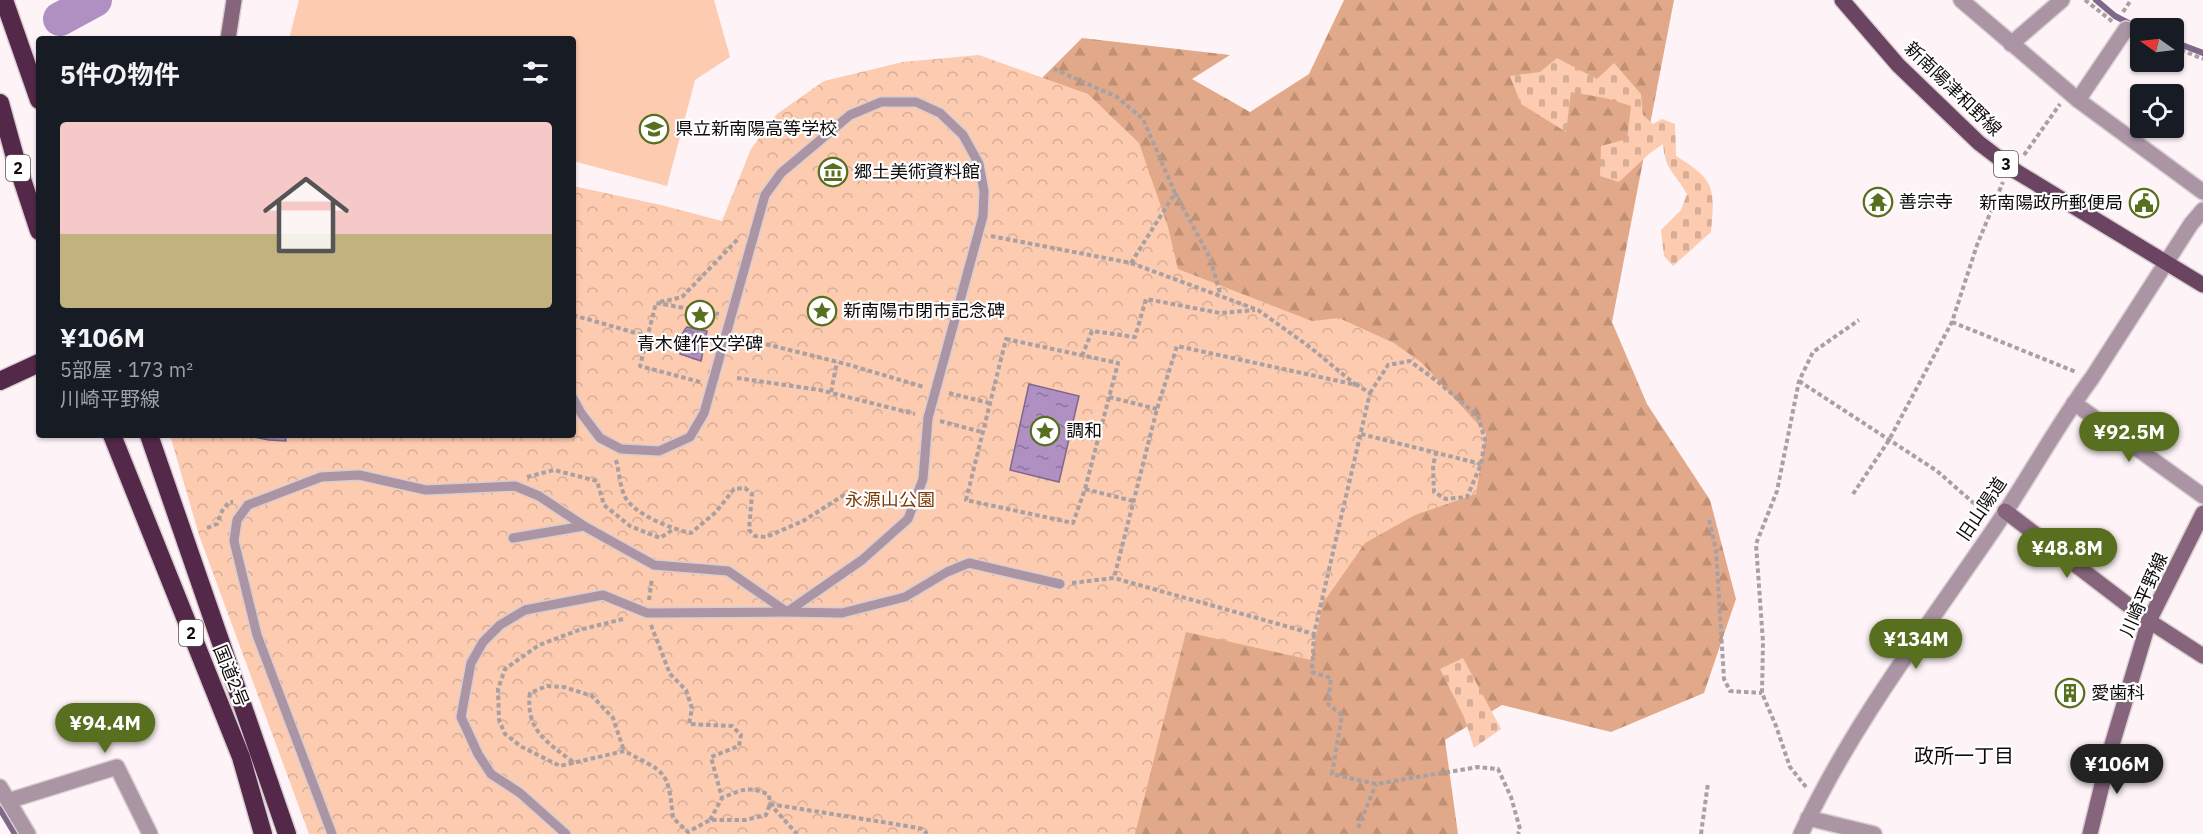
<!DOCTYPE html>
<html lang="ja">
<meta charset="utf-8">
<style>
body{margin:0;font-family:"IBM Plex Sans","Noto Sans JP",sans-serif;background:#242831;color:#f1f3f6;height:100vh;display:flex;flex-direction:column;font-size:22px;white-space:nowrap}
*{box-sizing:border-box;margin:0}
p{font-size:20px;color:#9ea1a6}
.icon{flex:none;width:33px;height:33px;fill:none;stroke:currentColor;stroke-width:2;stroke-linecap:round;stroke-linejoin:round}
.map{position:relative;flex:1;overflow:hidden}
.details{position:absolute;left:36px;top:36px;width:540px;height:402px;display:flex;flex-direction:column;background:#171b24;border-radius:6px;box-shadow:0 2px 4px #0004}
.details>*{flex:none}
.needle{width:39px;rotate:284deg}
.fabs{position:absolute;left:2130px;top:18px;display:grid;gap:12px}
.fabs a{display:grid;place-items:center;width:54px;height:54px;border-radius:6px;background:#171b24;box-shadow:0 2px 4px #0004;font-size:30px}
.price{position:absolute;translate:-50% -51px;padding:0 14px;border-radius:21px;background:#586f1f;color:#fff;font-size:20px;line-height:39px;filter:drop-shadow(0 2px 3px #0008)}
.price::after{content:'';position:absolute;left:50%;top:36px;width:18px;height:14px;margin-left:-9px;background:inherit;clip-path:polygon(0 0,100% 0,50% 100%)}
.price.active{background:#222;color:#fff}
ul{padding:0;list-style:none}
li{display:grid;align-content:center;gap:12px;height:318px;padding:0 24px}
li span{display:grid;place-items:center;height:186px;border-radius:6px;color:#555}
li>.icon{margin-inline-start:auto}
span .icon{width:108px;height:108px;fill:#fffc;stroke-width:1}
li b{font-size:26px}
h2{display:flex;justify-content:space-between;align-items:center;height:72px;padding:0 24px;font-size:26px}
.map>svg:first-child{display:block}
.grass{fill:#fccbb0}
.forest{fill:url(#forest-firs)}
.cemetery{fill:url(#cemetery-stones)}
.park{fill:url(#park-crowns)}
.water{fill:url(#water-ripples);stroke:#80688b;stroke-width:1.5}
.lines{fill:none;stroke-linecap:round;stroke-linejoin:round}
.stream{stroke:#80688b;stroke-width:6}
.river{stroke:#b090c2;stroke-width:34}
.lane-casing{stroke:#d8ced1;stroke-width:12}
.street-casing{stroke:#d8ced1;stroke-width:18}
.secondary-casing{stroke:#d8ced1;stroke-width:18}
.primary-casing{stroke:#d8ced1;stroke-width:18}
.highway-casing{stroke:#d8ced1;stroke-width:21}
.path{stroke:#a8a0a2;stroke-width:4;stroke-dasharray:4.5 3;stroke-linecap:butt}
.lane{stroke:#ab94a4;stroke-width:9}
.street{stroke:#ab94a4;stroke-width:15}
.secondary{stroke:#86657c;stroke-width:15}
.primary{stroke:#6a4460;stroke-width:15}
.highway{stroke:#532848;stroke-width:18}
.labels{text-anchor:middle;stroke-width:4.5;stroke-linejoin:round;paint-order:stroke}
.shield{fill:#fff;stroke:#575455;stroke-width:1.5}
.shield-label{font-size:16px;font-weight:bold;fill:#0f0b0c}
.street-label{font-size:18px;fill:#0f0b0c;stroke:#fff}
.poi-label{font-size:18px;fill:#0f0b0c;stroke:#fff;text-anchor:start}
.park-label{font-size:18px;fill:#7d3a06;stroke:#fff}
.neighbourhood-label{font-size:20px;fill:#0f0b0c;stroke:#fff}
</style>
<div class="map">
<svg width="2203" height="834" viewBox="0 0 2203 834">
<defs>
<pattern id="forest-firs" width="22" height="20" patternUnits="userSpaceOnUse" patternTransform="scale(1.5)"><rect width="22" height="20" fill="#e1a989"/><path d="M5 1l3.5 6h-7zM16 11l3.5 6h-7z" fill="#c09075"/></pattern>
<pattern id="cemetery-stones" width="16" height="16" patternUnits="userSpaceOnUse" patternTransform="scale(1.5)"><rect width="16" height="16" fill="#fccbb0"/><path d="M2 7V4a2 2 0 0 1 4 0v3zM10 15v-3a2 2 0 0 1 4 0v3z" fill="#d7ad96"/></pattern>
<pattern id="park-crowns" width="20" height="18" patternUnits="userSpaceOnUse" patternTransform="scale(1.5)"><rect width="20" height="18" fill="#fccbb0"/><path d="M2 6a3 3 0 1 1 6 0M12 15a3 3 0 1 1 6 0" fill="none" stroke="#d7ad96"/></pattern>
<pattern id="water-ripples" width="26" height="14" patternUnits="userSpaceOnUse" patternTransform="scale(1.5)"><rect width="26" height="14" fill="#b090c2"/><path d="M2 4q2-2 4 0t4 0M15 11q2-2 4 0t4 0" fill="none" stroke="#8e749c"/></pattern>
</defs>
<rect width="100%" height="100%" fill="#fef3f6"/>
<path class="grass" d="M299,0H714L730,57L695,80L667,186L573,161V39H289Z"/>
<path class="forest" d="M1344,0H1674L1612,322L1647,404L1710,500L1736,599L1704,693L1611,732L1502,705L1445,740L1458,834H417L688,432L1082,38L1230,55L1192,79L1250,112L1309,74Z"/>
<g class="cemetery">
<path d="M1557,58L1597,79L1614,63L1641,94L1643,115L1653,124L1662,119L1675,124L1676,156C1715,180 1715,187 1711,232L1673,266L1664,256L1661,230L1681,210L1687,194C1675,173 1665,170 1663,144L1650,153L1619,182L1600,176L1601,146L1627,139L1631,106L1605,98L1571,92L1566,132L1521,104L1510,76L1540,72Z"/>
<path d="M1463,658L1501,729L1474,748L1464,717L1440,669Z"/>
</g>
<path class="park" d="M979,55L1088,94L1139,143L1168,227L1178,269L1312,321L1339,318L1394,343L1422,363L1486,433L1476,494L1415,515L1365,543L1323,603L1311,660L1186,632L1135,834H309L199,535L170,435H573V186L661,205L722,221L751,149L777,114L824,81L903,62Z"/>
<g class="water">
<path d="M687,327L707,331L701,361L680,354C680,347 680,333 687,327Z"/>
<path d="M1029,384L1079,396L1059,482L1010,470Z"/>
<path d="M244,435H285L286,441L269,440Z"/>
</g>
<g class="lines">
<g class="stream">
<path d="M2096,0L2115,16L2140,29"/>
<path d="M2174,42L2203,53"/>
<path d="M0,809L15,834"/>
</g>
<path class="river" d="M60,19L95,0"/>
<g class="lane-casing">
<g id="lane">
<path d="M513,538L584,526"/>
<path d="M332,834L257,635L234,541L237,520L248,505L321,477L359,475L426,490L515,486L539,496L584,526L654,565L728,571L787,612L842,613L905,597L947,572L969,563L1060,584"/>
<path d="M566,834L520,793L491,774L478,754L461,717L471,663L483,642L500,625L525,610L603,595L647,613L787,612L862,560L908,519L923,479L928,418L983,216L984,191L979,164L963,135L940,113L916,102H881L850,115L781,173L765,195L704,413L690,437L659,451L621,449L600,438L581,413L573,398"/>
</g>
</g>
<g class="street-casing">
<g id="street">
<path d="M1961,0L2078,100L2203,192"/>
<path d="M2011,44L2062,0"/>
<path d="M2078,100L2126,29"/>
<path d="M2074,403L2203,496"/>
<path d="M0,787L28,834"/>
<path d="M8,801L117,767L150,834"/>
<path d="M1808,818L1874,834"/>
<path d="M1801,834C1853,722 1929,625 1998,523C2030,476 2057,425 2092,378L2191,224L2203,210"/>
</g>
</g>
<g class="secondary-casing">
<g id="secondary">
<path d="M228,39L234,0"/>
<path d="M2005,511L2149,621L2203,656"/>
<path d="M2090,834L2111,748L2149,621L2203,513"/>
</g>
</g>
<g class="primary-casing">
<path id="primary" d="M1842,0L1898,65L1979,143L2017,172L2203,285"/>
</g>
<g class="highway-casing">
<g id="highway">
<path d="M4,0L39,100"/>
<path d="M0,103L16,161L39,231"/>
<path d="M0,381L39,363"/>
<path d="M112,435L241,757L263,834"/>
<path d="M149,435L287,834"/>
</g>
</g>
<g class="path">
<path d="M2085,0L2113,22"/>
<path d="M2123,12L2131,0"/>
<path d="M2174,47L2203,59"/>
<path d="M2024,155L2060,104"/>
<path d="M1175,193L1210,258L1220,293"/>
<path d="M991,236L1131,263L1175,193L1143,119L1117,97L1052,68"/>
<path d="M1131,263L1258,310L1311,348L1356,385"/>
<path d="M660,302L682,297L738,239"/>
<path d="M573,315L646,336"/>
<path d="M1952,322L2076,372"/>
<path d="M737,337L846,364L924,387"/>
<path d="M1006,339L1118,363L1085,489L1073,523L966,500Z"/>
<path d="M1082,356L1092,331L1135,337L1146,299L1220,313L1255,310"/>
<path d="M737,378L820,390L915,414"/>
<path d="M1799,381L1937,471L1985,513"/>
<path d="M700,382L640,366L656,303L719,314"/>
<path d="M831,392L837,362"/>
<path d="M949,393L989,403"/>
<path d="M1370,393L1388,365L1410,361L1438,382L1478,416L1485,440L1481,464L1467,497L1446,499L1434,492L1433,465L1436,454"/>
<path d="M1109,397L1157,409"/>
<path d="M940,421L982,432"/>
<path d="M1361,434L1481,464"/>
<path d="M616,460C619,471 620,487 625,497C635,515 672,529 691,533L716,512L734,489L745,488L752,494L749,530L755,536L766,537L803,521L844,495L901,502"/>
<path d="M527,477L554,470L597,481L604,505L630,526L660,538L674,529"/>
<path d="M1085,489L1133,501"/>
<path d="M1853,494L1889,440L1952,322L1977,245L2003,182"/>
<path d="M1709,520L1716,550L1724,679L1730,691L1762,693"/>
<path d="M207,528L217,524L222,511L229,502H233"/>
<path d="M1072,583L1114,578L1314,634L1370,393L1357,385L1177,346L1157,409L1114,578"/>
<path d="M649,600L652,578"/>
<path d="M623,619L579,630L539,645L505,669L498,689L499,720L505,734L522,747L560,766L624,751C666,773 668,769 673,818L688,832L710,820H745L766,815L770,804"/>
<path d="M651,625L670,674L686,690L692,708L689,724L732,726L741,735L739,746L711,757L722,798"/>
<path d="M1314,634L1312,672L1331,678L1328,704L1342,715L1332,774L1376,784L1478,767L1498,769L1511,797L1520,829L1518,834"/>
<path d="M573,762C547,742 525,730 530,693L547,686L564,687L592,696L613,718L624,751"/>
<path d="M1806,787L1790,767L1776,726L1762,693L1763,642L1756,544L1777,491L1799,381L1813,352L1859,320"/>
<path d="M770,804L907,826L923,829L927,834"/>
<path d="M710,820L722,798C741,790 749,785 769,795L770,804L797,834"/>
<path d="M1358,828L1376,784"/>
<path d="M1701,834L1708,783"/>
</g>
<use href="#lane" class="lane"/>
<use href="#street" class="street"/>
<use href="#secondary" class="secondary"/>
<use href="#primary" class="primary"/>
<use href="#highway" class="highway"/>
</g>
<defs>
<g id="school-ring" transform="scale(1.5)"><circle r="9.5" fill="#fff" stroke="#586f1f" stroke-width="1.5"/><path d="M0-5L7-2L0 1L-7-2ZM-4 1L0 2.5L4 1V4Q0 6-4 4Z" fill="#586f1f"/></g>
<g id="museum-ring" transform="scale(1.5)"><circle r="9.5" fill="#fff" stroke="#586f1f" stroke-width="1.5"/><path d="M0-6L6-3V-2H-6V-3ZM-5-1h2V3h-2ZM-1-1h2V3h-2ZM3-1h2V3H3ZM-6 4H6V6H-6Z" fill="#586f1f"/></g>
<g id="temple-ring" transform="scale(1.5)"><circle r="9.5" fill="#fff" stroke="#586f1f" stroke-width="1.5"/><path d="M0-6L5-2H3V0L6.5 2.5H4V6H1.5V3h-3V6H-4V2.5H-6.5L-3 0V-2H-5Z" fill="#586f1f"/></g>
<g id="civic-ring" transform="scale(1.5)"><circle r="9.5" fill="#fff" stroke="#586f1f" stroke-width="1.5"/><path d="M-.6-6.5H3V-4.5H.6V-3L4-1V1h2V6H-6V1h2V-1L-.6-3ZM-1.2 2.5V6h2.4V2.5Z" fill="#586f1f"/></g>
<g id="sight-ring" transform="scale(1.5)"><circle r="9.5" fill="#fff" stroke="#586f1f" stroke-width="1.5"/><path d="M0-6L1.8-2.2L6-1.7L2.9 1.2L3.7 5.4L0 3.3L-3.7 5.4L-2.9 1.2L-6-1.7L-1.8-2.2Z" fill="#586f1f"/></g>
<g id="building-ring" transform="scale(1.5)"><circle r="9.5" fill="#fff" stroke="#586f1f" stroke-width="1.5"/><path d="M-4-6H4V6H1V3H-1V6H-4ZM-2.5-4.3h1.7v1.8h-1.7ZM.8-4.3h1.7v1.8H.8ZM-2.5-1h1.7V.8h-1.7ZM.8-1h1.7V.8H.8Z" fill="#586f1f"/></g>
</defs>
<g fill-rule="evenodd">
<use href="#school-ring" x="654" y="129"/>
<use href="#museum-ring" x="833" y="172"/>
<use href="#temple-ring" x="1878" y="202"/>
<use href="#civic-ring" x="2144" y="203"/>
<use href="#sight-ring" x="822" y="311"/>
<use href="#sight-ring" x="700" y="315"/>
<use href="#sight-ring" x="1045" y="431"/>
<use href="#building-ring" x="2070" y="693"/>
</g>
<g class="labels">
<g class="shield">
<rect x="1994" y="151" width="24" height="26" rx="4.5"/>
<rect x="6" y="155" width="24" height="26" rx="4.5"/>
<rect x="179" y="620" width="24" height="26" rx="4.5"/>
</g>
<g class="shield-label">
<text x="2006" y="170">3</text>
<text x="18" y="174">2</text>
<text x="191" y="639">2</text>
</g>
<g class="street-label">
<text transform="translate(1953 89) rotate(44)" y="6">新南陽津和野線</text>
<text transform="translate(1982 509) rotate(-56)" y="6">旧山陽道</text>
<text transform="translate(2144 595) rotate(-66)" y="6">川崎平野線</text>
<text transform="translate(231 676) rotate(68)" y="6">国道2号</text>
</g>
<g class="poi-label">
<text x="675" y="135">県立新南陽高等学校</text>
<text x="854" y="178">郷土美術資料館</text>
<text x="1899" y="208">善宗寺</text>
<text x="2123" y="209" text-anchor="end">新南陽政所郵便局</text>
<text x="843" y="317">新南陽市閉市記念碑</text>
<text x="700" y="350" text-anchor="middle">青木健作文学碑</text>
<text x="1066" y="437">調和</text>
<text x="2091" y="699">愛歯科</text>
</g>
<g class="park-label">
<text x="890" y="506">永源山公園</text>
</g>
<g class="neighbourhood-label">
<text x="1964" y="763">政所一丁目</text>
</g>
</g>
</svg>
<div class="fabs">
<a><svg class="needle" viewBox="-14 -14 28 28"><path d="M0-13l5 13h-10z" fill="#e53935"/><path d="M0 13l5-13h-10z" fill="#9ea1a6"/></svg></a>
<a><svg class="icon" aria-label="locate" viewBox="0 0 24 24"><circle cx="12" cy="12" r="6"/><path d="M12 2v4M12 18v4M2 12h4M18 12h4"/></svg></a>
</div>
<b class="price" style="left:2129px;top:463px">¥92.5M</b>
<b class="price" style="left:2067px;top:579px">¥48.8M</b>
<b class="price" style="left:1916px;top:670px">¥134M</b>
<b class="price" style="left:105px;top:754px">¥94.4M</b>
<b class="price active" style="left:2117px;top:795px">¥106M</b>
<section class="details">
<h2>5件の物件<svg class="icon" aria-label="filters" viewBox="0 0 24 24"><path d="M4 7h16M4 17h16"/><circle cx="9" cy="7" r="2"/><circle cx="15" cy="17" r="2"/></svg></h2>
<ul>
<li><span style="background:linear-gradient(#f6c9c9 60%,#c2b280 0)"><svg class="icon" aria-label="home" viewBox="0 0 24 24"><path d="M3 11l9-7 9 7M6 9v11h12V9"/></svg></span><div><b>¥106M</b><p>5部屋 · 173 m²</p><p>川崎平野線</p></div></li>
</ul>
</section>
</div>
